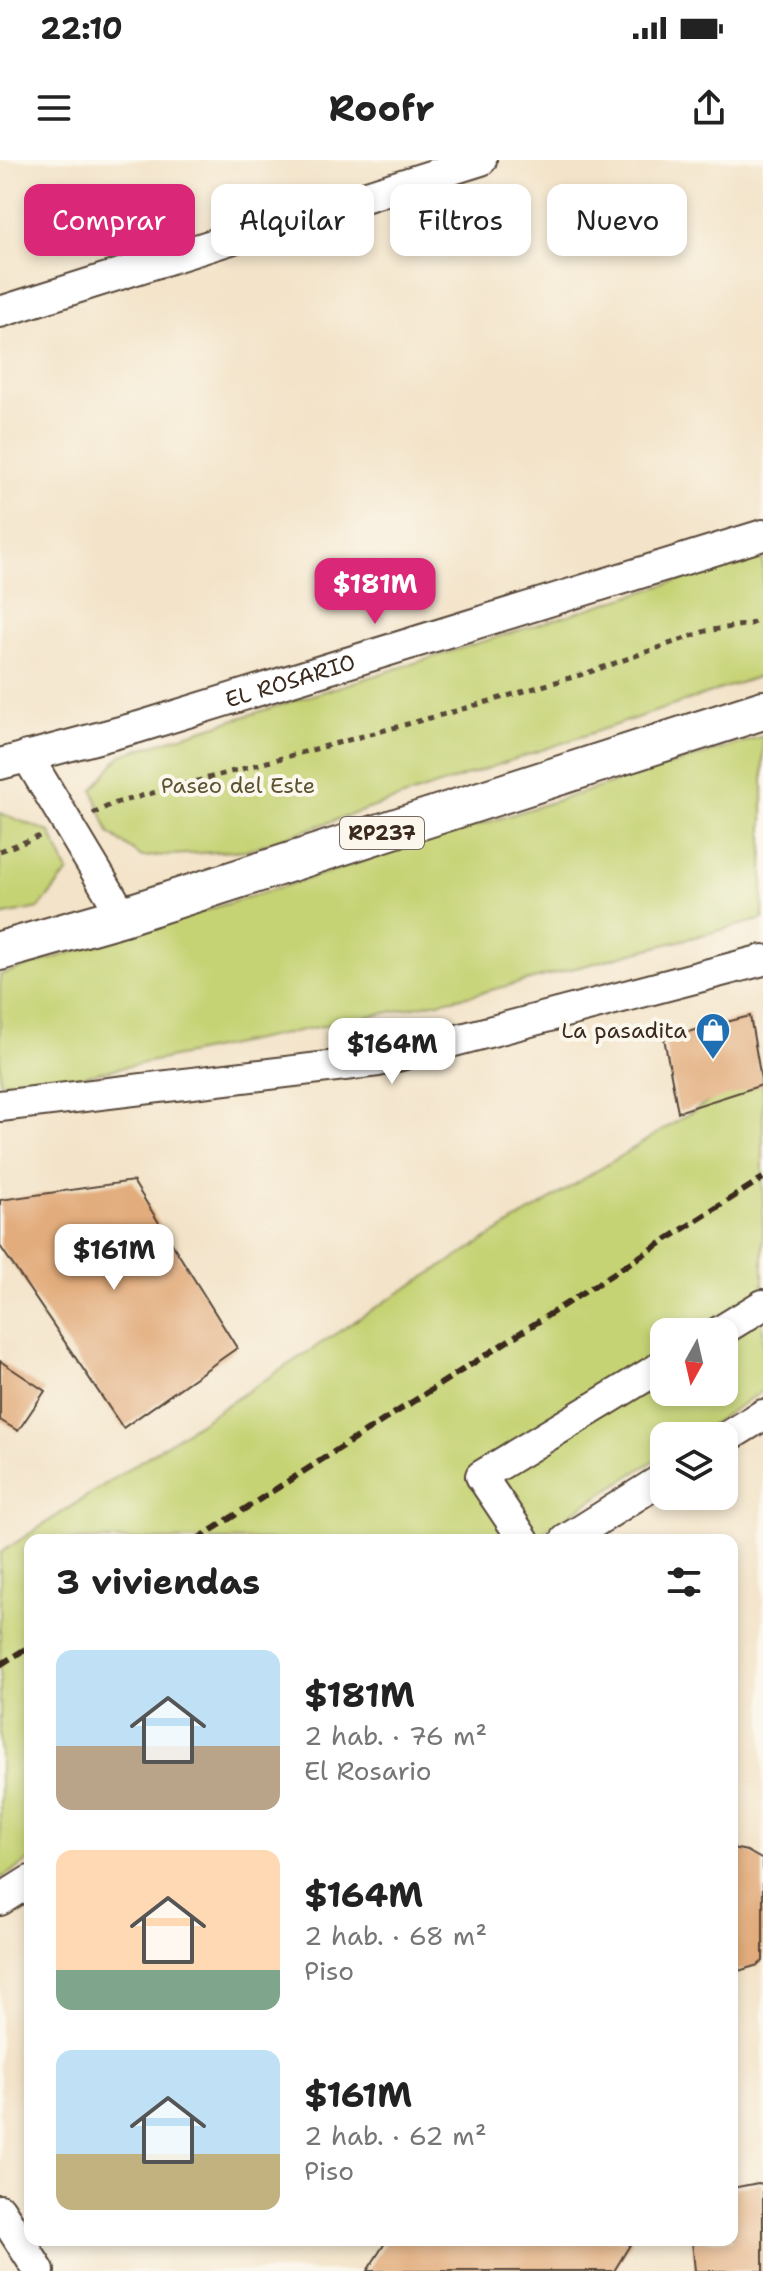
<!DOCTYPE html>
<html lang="es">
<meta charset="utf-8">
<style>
body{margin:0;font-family:"Shantell Sans",sans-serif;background:#f2f2f2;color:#222;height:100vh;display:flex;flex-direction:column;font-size:30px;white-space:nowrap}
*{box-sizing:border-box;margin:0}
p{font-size:26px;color:#767676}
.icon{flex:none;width:44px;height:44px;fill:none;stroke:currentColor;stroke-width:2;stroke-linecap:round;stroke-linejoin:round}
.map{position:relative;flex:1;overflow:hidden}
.side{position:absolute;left:24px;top:1374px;width:714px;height:712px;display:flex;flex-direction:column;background:#fff;border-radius:16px;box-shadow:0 4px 12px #0003}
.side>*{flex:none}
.banner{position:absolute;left:24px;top:24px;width:716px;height:72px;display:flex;gap:16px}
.needle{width:52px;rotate:188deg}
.tools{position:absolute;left:650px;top:1158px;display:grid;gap:16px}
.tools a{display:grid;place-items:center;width:88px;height:88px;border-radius:16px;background:#fff;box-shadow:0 4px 12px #0003;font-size:40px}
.price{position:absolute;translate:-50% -68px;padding:0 18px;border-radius:16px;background:#fff;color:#222;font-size:26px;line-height:52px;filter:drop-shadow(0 2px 4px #0008)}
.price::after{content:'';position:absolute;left:50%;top:48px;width:24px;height:18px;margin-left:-12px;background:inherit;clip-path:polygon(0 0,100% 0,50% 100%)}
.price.selected{background:#db2777;color:#fff}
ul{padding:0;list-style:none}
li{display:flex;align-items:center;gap:24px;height:200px;padding:0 32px}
li span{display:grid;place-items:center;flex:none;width:224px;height:160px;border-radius:16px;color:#555}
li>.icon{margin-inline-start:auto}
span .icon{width:96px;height:96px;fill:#fffc;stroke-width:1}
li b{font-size:34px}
h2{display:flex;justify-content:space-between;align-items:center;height:96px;padding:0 32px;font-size:34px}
.tag{padding:0 28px;border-radius:16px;background:#fff;box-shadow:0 4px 12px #0003;font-size:28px;line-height:72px}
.tag.selected{background:#db2777;color:#fff}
.status{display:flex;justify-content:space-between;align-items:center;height:56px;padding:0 40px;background:#fff;direction:ltr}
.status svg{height:22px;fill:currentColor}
header{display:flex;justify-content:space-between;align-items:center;height:104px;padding:0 32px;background:#fff;font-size:36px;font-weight:700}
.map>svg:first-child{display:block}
.green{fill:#c6d374;stroke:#807e49;stroke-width:2;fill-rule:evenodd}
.building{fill:#e2ac7b}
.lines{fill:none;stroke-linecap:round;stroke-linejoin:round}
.minor-casing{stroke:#574638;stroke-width:34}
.major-casing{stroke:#574638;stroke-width:42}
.path{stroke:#574638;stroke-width:5;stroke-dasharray:6 6;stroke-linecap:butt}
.minor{stroke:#fff;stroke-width:30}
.major{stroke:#fff;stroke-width:38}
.rail{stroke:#3b2a1e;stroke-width:6;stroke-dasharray:12 6;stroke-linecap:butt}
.labels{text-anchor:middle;stroke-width:8;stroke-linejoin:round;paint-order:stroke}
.shield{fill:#fbf7ec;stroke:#75685c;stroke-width:2}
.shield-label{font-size:20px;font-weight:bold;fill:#3b2a1e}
.street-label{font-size:22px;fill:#3b2a1e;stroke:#fbf7ec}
.park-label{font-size:22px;fill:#5e5434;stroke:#fbf7ec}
.poi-label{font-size:22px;fill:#3b2a1e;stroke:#fbf7ec;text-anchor:end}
</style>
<div class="status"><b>22:10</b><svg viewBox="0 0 49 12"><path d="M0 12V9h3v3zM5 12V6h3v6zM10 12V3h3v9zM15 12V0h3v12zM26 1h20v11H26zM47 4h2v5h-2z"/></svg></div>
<header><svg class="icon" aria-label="menu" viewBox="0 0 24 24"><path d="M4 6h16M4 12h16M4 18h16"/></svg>Roofr<svg class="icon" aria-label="share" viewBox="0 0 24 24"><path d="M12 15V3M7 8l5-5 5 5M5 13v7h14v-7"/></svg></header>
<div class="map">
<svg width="763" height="2111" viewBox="0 0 763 2111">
<rect width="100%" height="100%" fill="#fbf7ec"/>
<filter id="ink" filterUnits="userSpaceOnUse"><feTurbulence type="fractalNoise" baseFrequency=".0125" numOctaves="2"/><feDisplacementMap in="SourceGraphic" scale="16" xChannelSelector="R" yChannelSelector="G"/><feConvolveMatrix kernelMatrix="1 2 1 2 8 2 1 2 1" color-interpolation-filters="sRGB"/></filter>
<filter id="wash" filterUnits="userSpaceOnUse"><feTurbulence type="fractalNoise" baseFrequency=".006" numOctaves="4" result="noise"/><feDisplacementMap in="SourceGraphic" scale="32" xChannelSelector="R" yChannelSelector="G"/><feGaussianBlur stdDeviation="1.8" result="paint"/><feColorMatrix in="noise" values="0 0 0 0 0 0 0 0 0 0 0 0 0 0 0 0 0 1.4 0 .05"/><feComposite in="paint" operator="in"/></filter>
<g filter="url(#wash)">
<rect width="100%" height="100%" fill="#f3e3c8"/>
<g class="green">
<path d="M763,394V515L247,690L142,697L109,673L93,630L121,595Z"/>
<path d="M763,576V759L472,835L57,921L0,922V815Z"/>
<path d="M0,653L50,672L68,712L39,748L0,756Z"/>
<path d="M763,908V1231L692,1276H664V1294L530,1380H30V1700L0,1719V1393L375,1148ZM664,1172H724V1232H664Z"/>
</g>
<g id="blocks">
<g class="building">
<path d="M750,856L762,925L678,952L664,878Z"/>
<path d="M133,1021L237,1188L123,1268L0,1086V1040Z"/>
<path d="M0,1201L45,1231L18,1271L0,1260Z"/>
<path d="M732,1688L747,1691L763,1700V1801L758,1805L732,1813Z"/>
<path d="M758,2023L763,2024V2111H695L692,2080H732V2028Z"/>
<path d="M387,2080H633L614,2111H367Z"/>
</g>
</g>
</g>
<g filter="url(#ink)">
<use href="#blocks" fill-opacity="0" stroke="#574638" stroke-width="2"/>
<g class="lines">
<g class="minor-casing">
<g id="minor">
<path d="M0,152L481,0"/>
<path d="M27,596L123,756"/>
<path id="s1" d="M0,604L139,567L763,375"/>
<path d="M0,946L378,901L763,800"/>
<path d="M719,1172L763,1145"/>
<path d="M724,1279L763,1255"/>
<path d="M524,1380L481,1316L664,1205"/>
<path d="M566,1380L664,1318"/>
<path d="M0,1740L30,1721"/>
<path d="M0,2050L39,2111"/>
</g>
</g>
<g class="major-casing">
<path id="major" d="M0,791L123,756L763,550"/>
</g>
<g class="path">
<path d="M93,654L112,644L452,552L587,513L706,471L750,464L763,457"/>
<path d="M0,691L40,676"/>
</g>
<use href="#minor" class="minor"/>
<use href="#major" class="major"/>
<g class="rail">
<path d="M196,1380L763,1018"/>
<path d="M0,1505L30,1486"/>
</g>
</g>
</g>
<defs>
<g id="shop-pin" transform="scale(1.8)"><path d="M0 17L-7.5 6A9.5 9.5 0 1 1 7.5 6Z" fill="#1f6fb2" stroke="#fbf7ec"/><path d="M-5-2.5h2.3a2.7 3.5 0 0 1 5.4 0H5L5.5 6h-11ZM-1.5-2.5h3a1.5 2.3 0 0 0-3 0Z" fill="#fff"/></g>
</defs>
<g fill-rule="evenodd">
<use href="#shop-pin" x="713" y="870"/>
</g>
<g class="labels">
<rect class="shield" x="340" y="657" width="84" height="32" rx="6"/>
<g class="shield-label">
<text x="382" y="680">RP237</text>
</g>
<g class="street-label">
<text dy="8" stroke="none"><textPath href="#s1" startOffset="302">EL ROSARIO</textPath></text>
</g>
<g class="park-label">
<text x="238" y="633">Paseo del Este</text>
</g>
<g class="poi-label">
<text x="687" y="878">La pasadita</text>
</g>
</g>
</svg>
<div class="tools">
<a><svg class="needle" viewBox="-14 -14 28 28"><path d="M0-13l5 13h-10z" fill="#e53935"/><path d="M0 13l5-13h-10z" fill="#767676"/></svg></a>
<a><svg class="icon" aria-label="layers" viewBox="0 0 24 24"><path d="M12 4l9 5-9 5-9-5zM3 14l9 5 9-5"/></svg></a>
</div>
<b class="price selected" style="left:375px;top:466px">$181M</b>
<b class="price" style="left:392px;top:926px">$164M</b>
<b class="price" style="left:114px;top:1132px">$161M</b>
<div class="banner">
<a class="tag selected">Comprar</a>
<a class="tag">Alquilar</a>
<a class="tag">Filtros</a>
<a class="tag">Nuevo</a>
</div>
<section class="side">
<h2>3 viviendas<svg class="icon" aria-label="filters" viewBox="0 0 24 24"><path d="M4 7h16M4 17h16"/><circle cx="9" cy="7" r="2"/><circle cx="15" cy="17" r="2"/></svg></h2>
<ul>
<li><span style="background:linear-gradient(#bfe0f5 60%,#b9a48a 0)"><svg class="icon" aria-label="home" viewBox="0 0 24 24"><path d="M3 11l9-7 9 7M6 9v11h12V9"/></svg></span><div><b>$181M</b><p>2 hab. · 76 m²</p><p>El Rosario</p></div></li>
<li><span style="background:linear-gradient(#ffd9b3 75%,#7fa58c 0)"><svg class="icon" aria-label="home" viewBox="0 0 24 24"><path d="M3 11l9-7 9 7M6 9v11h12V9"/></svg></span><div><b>$164M</b><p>2 hab. · 68 m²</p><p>Piso</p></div></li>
<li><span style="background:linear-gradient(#bfe0f5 65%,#c2b280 0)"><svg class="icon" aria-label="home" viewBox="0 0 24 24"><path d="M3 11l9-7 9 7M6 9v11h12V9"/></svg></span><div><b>$161M</b><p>2 hab. · 62 m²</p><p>Piso</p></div></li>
</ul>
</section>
</div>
